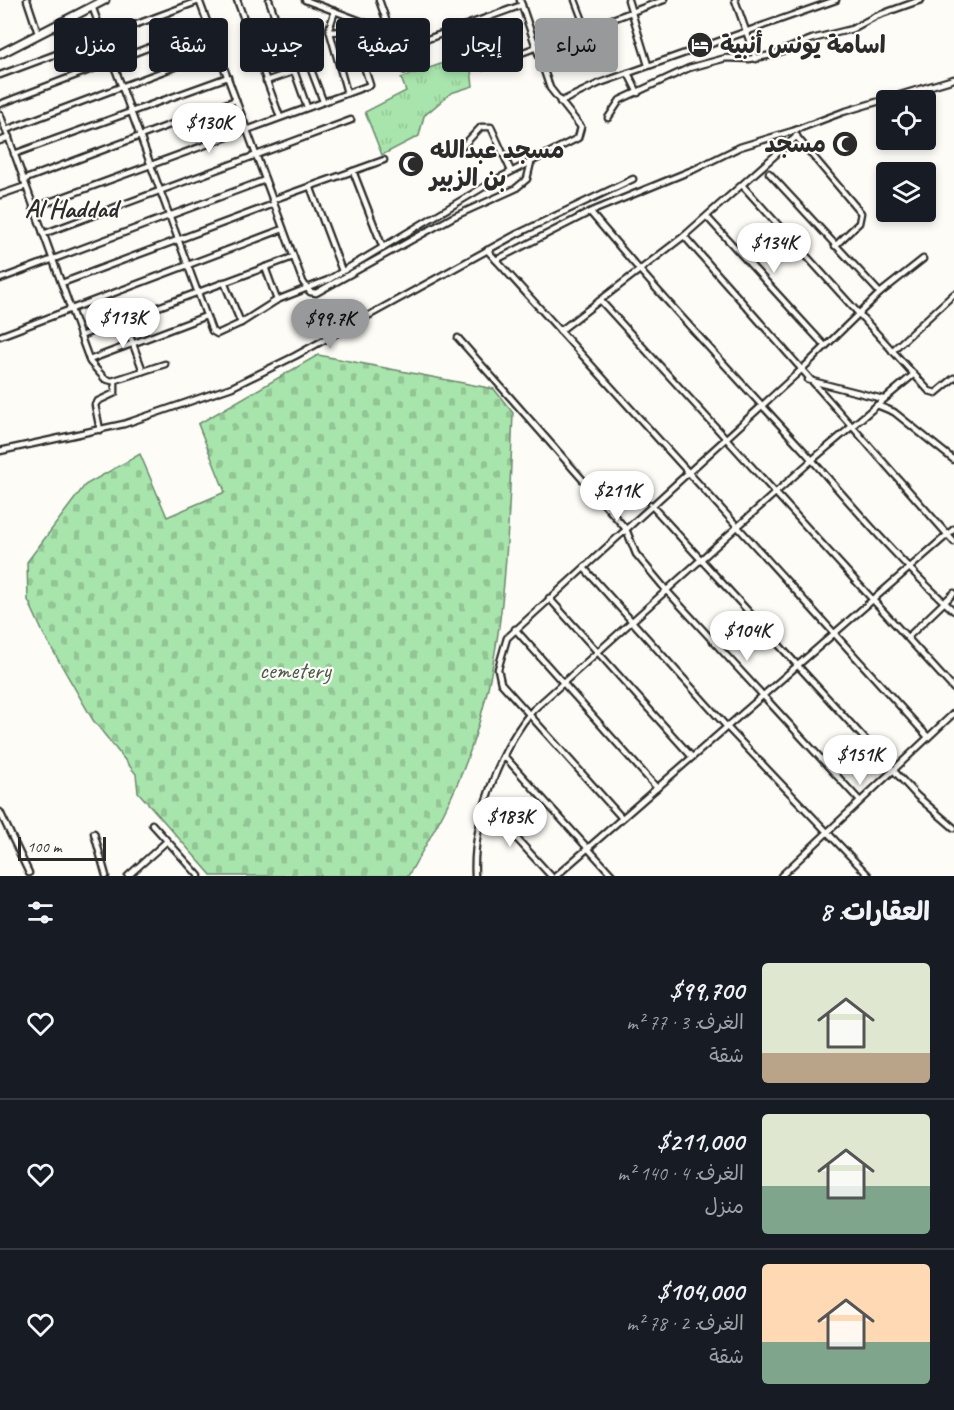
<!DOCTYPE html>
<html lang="ar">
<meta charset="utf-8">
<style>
body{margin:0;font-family:Caveat,"Playpen Sans Arabic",sans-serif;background:#20242c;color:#f1f3f6;direction:rtl;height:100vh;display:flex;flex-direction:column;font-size:22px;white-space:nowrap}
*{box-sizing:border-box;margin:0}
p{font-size:20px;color:#9ea1a6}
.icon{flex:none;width:33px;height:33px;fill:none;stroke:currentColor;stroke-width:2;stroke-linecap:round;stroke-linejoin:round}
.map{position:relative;height:876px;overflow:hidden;direction:ltr}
.details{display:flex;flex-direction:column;background:#171b24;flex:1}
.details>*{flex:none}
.guide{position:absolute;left:18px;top:18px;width:600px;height:54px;direction:rtl;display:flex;gap:12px}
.tools{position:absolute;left:876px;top:90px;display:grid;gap:12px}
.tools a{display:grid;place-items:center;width:60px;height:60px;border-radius:6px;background:#171b24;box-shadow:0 3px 9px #0003;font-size:30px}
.scale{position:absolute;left:18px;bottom:15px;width:88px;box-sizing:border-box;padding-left:6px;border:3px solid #2b2b2b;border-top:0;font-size:16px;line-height:21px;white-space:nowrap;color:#2b2b2b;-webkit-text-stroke:4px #fdfcf7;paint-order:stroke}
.price{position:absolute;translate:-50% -51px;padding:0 14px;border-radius:21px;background:#fff;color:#222;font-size:20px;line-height:39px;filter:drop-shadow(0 2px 3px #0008)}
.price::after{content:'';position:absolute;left:50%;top:36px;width:18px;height:14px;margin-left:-9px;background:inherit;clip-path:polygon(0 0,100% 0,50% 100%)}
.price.on{background:#98999b;color:#111}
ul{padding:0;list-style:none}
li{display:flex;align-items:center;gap:18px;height:150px;padding:0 24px}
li+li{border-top:2px solid #363941}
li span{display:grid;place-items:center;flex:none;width:168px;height:120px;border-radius:6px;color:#555}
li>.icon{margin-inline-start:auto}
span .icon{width:72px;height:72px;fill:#fffc;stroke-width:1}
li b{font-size:26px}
h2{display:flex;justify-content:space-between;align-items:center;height:72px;padding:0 24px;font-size:26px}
.pill{padding:0 21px;border-radius:6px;background:#171b24;box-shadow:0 3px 9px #0003;font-size:21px;line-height:54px}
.pill.on{background:#98999b;color:#111}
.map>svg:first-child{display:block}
.grass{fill:url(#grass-tufts);stroke:#6a886c;stroke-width:1.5}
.cemetery{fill:url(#cemetery-stones);stroke:#6a886c;stroke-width:1.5}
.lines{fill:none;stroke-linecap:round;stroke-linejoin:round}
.street-casing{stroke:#2b2b2b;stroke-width:9}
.secondary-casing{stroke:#2b2b2b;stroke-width:11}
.street{stroke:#fdfcf7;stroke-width:4.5}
.secondary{stroke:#fdfcf7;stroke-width:7}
.labels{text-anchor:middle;stroke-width:4.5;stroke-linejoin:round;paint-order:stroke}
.poi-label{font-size:24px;font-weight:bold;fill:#2b2b2b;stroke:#fdfcf7;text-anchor:start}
.park-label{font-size:24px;fill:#4a5a4b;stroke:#fdfcf7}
.neighbourhood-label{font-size:26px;font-weight:bold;fill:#2b2b2b;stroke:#fdfcf7}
</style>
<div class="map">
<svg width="954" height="876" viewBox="0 0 954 876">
<defs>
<pattern id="grass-tufts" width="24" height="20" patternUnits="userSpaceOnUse" patternTransform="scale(1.5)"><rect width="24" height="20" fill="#a8e5ac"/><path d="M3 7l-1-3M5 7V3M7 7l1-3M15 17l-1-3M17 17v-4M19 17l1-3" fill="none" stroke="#91c594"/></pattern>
<pattern id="cemetery-stones" width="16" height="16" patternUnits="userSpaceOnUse" patternTransform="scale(1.5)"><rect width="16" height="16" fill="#a8e5ac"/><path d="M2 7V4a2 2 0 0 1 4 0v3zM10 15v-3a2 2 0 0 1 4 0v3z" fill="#91c594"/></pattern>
</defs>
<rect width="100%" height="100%" fill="#fdfcf7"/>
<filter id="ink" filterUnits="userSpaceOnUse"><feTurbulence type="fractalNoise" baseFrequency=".0167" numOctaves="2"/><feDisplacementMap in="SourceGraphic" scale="12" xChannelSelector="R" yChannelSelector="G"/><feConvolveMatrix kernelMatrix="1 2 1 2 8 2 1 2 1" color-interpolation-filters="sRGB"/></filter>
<g filter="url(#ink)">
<path class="grass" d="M469,54L473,86L451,93L424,116L419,136L382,155L365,112L406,91L401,78Z"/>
<path class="cemetery" d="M318,355L494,389L513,413C508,528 508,645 469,754C454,798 431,836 408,876H212L138,792L136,774L93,720L44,635L28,600L27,562L85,485L140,454L167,517L225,492L198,424Z"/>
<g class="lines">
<g class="street-casing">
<g id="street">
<path d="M27,0L38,33"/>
<path d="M199,0L303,282L310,292L316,293L453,217L515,189L527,179L531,162"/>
<path d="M237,0L280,117"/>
<path d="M269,0L307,107"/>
<path d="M305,0L374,26L387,23"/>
<path d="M379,0L404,70"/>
<path d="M575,0L586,29"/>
<path d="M628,0L648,65"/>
<path d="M735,0L756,59"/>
<path d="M92,6L212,331L217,334L241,323L277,300L328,280L497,179L578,138L581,127L550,88L520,0"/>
<path d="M335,11L329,29L347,93"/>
<path d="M279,24L289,22L294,25L323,101"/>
<path d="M397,50L522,5"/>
<path d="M483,67L664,0"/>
<path d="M628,73L638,93"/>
<path d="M0,75L199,1"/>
<path d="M266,81L295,71"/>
<path d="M560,102L600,83L836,0"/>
<path d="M0,104L208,25"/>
<path d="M0,114L90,362L105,379L112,381L165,364"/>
<path d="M608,118L620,100L689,68L726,58L749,59L772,55L812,39L852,29L876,16L921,0"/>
<path d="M6,130L217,51"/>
<path d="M796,136L861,213L859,223L835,246"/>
<path d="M0,141L9,137"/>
<path d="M463,146L481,127H491L511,171"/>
<path d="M14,154L228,77"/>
<path d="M353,171L383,248"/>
<path d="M769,173L880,293"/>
<path d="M23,180L236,100"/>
<path d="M742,185L929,391L936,393L954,378"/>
<path d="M310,186L342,271"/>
<path d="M0,195L26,186"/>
<path d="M272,200L384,160"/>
<path d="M33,208L370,85L354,35L346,31L330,32"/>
<path d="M590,212C659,294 732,373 805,452C853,506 900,563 954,611"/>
<path d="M707,217L825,346"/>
<path d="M43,234L351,120"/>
<path d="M684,236L954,542"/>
<path d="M487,250L928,737"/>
<path d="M496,260L590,212L695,169L740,147L793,131L843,112L954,79"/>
<path d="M265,267L277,300"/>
<path d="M0,279L265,180"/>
<path d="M224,282L241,323"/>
<path d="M62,283L274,204"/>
<path d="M601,301L954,689"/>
<path d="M124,320L143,371"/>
<path d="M560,331L684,236L797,136"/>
<path d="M0,336L283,229"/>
<path d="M80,336L293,257"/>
<path d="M458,338L626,529L636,554L667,591L860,801"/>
<path d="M892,351L954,294"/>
<path d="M89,360L206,316"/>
<path d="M808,380L883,399"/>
<path d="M877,405L894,412L954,460"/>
<path d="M100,430L95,405L98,401L115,393V381"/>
<path d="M0,451L124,424L232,387L295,356L517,234L633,179"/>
<path d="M651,505L917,796L954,828"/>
<path d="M584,568L727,727L869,876"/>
<path d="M549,598L692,757"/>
<path d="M515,629L657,788"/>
<path d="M908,637L954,593"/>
<path d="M505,757L613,876"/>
<path d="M486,805L551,876"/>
<path d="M0,812L29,873"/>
<path d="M622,818L501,683L498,669L507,638L800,371L880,293L923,259"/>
<path d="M152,824L199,876"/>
<path d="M94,833L106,876"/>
<path d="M128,876L167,841"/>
<path d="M475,876C472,824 499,749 533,710L812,460L913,375"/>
<path d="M556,876L954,529"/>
<path d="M781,876L954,713"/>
</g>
</g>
<g class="secondary-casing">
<path id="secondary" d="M0,54L105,0"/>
</g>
<use href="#street" class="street"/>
<use href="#secondary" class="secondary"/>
</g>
</g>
<defs>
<g id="hotel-disc" transform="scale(1.35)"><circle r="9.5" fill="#2b2b2b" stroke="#fdfcf7"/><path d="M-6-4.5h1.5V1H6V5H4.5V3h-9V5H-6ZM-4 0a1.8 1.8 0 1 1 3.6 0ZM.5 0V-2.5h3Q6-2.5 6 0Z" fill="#fff"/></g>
<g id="mosque-disc" transform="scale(1.35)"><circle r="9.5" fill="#2b2b2b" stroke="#fdfcf7"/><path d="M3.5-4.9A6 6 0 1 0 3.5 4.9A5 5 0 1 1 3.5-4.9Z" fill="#fff"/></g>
</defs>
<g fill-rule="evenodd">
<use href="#hotel-disc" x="700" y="45"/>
<use href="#mosque-disc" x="845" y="144"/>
<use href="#mosque-disc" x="411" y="164"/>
</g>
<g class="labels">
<g class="poi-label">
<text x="720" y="53">اسامة يونس أنبية</text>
<text x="826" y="152" text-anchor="end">مسجد</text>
<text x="430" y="158">مسجد عبدالله<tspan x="430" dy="28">بن الزبير</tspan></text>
</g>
<g class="park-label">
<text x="295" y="678">cemetery</text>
</g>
<g class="neighbourhood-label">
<text x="71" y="217">Al Haddad</text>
</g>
</g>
</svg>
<div class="tools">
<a><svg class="icon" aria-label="locate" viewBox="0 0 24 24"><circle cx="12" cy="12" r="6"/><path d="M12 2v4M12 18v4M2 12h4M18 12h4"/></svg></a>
<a><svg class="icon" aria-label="layers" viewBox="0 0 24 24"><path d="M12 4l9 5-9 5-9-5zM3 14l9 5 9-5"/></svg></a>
</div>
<div class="scale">100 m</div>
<b class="price" style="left:209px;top:154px">$130K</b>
<b class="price" style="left:774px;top:274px">$134K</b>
<b class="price" style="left:123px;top:349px">$113K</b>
<b class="price on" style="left:330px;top:350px">$99.7K</b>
<b class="price" style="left:617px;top:522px">$211K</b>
<b class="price" style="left:747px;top:662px">$104K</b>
<b class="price" style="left:860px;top:786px">$151K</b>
<b class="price" style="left:510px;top:848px">$183K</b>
<div class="guide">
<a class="pill on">شراء</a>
<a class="pill">إيجار</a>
<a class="pill">تصفية</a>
<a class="pill">جديد</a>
<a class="pill">شقة</a>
<a class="pill">منزل</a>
</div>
</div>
<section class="details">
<h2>العقارات: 8<svg class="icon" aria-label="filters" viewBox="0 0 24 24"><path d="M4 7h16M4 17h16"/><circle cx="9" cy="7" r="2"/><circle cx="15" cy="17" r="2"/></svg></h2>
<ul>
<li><span style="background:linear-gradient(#dfe7d0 75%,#b9a48a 0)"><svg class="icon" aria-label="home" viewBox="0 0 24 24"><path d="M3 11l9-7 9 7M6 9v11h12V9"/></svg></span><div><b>$99,700</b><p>الغرف: 3 · 77 m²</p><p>شقة</p></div><svg class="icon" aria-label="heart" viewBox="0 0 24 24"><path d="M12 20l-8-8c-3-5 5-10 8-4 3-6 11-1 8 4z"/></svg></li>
<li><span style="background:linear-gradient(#dfe7d0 60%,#7fa58c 0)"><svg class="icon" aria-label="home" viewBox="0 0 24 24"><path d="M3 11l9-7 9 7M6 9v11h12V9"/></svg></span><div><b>$211,000</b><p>الغرف: 4 · 140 m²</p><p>منزل</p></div><svg class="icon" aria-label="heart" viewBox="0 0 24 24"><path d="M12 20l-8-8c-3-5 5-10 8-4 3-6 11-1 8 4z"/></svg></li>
<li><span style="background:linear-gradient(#ffd9b3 65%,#7fa58c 0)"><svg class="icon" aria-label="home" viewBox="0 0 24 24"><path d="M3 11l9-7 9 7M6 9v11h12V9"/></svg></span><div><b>$104,000</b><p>الغرف: 2 · 78 m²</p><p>شقة</p></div><svg class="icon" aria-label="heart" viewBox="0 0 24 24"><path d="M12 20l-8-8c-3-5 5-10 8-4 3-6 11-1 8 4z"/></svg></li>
</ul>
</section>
